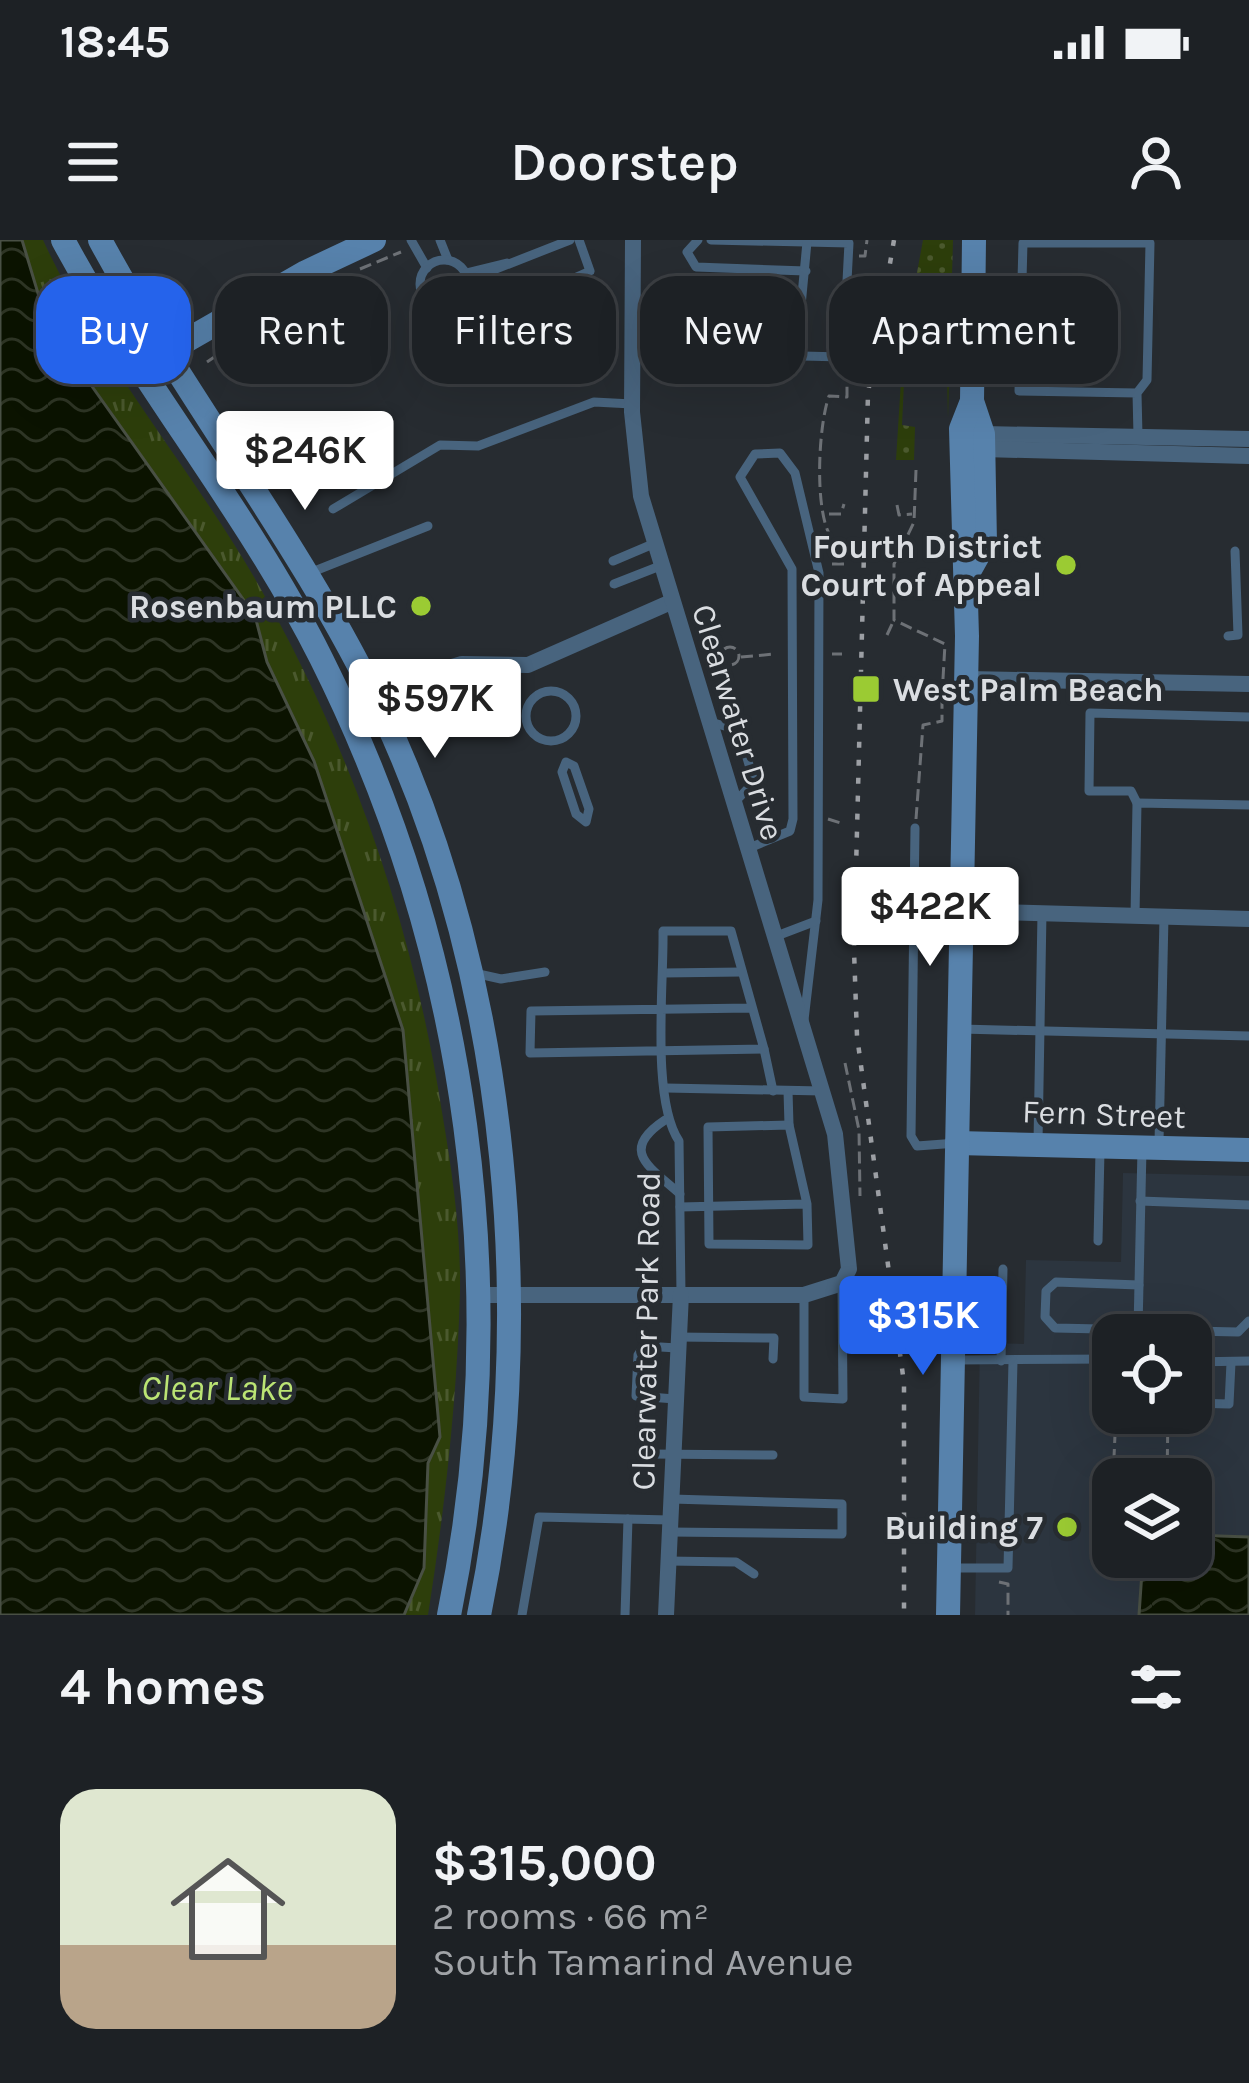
<!DOCTYPE html>
<meta charset="utf-8">
<style>
body{margin:0;font-family:Karla,sans-serif;background:#2a2e32;color:#f1f3f6;height:100vh;display:flex;flex-direction:column;font-size:45px;white-space:nowrap}
*{box-sizing:border-box;margin:0}
p{font-size:39px;color:#a0a3a7}
.icon{flex:none;width:66px;height:66px;fill:none;stroke:currentColor;stroke-width:2;stroke-linecap:round;stroke-linejoin:round}
.map{position:relative;height:1375px;overflow:hidden}
.sheet{display:flex;flex-direction:column;background:#1d2125;flex:1}
.sheet>*{flex:none}
.hud{position:absolute;left:36px;top:36px;width:1179px;height:108px;display:flex;gap:24px}
.controls{position:absolute;left:1092px;top:1074px;display:grid;gap:24px}
.controls a{display:grid;place-items:center;width:120px;height:120px;border-radius:24px;background:#1d2125;box-shadow:0 12px 48px #0002,0 0 0 3px #3b3e42;font-size:60px}
.price{position:absolute;translate:-50% -102px;padding:0 27px;border-radius:12px;background:#fff;color:#222;font-size:39px;line-height:78px;filter:drop-shadow(0 3px 6px #0008)}
.price::after{content:'';position:absolute;left:50%;top:72px;width:36px;height:27px;margin-left:-18px;background:inherit;clip-path:polygon(0 0,100% 0,50% 100%)}
.price.active{background:#2563eb;color:#fff}
ul{padding:0;list-style:none}
li{display:flex;align-items:center;gap:36px;height:300px;padding:0 60px}
li+li{border-top:3px solid #3b3e42}
li span{display:grid;place-items:center;flex:none;width:336px;height:240px;border-radius:36px;color:#555}
li>.icon{margin-inline-start:auto}
span .icon{width:144px;height:144px;fill:#fffc;stroke-width:1}
li b{font-size:51px}
h2{display:flex;justify-content:space-between;align-items:center;height:144px;padding:0 60px;font-size:51px}
.tag{padding:0 42px;border-radius:36px;background:#1d2125;box-shadow:0 12px 48px #0002,0 0 0 3px #3b3e42;font-size:42px;line-height:108px}
.tag.active{background:#2563eb;color:#fff}
.status{display:flex;justify-content:space-between;align-items:center;height:84px;padding:0 60px;background:#1d2125;direction:ltr}
.status svg{height:33px;fill:currentColor}
header{display:flex;justify-content:space-between;align-items:center;height:156px;padding:0 60px;background:#1d2125;font-size:54px;font-weight:600}
.map>svg:first-child{display:block}
.built{fill:#2c353f;fill-rule:evenodd}
.grass{fill:url(#grass-dots)}
.park{fill:url(#park-tufts)}
.water{fill:url(#water-waves);stroke:#495044;stroke-width:3}
.lines{fill:none;stroke-linecap:round;stroke-linejoin:round}
.path{stroke:#6d7176;stroke-width:3;stroke-dasharray:12 6;stroke-linecap:butt}
.lane{stroke:#48647e;stroke-width:9}
.street{stroke:#48647e;stroke-width:16}
.secondary{stroke:#5782ac;stroke-width:24}
.rail{stroke:#9c9fa4;stroke-width:4.5;stroke-dasharray:6 12;stroke-linecap:butt}
.poi-dot{fill:#9bcb33;stroke:#272c31;stroke-width:4.5}
.labels{text-anchor:middle;stroke-width:9;stroke-linejoin:round;paint-order:stroke}
.poi-label{font-size:33px;font-weight:bold;fill:#dadde1;stroke:#272c31;text-anchor:end}
.street-label{font-size:33px;fill:#dadde1;stroke:#272c31}
.water-label{font-size:36px;font-style:italic;fill:#bbe474;stroke:#272c31}
</style>
<div class="status"><b>18:45</b><svg viewBox="0 0 49 12"><path d="M0 12V9h3v3zM5 12V6h3v6zM10 12V3h3v9zM15 12V0h3v12zM26 1h20v11H26zM47 4h2v5h-2z"/></svg></div>
<header><svg class="icon" aria-label="menu" viewBox="0 0 24 24"><path d="M4 6h16M4 12h16M4 18h16"/></svg>Doorstep<svg class="icon" aria-label="person" viewBox="0 0 24 24"><circle cx="12" cy="8" r="4"/><path d="M4 21q1-7 8-7t8 7"/></svg></header>
<div class="map">
<svg width="1249" height="1375" viewBox="0 0 1249 1375">
<defs>
<pattern id="grass-dots" width="8" height="8" patternUnits="userSpaceOnUse" patternTransform="scale(3)"><rect width="8" height="8" fill="#2d3e0b"/><path d="M2 2h.1M6 6h.1" fill="none" stroke="#4b592e" stroke-width="1.8" stroke-linecap="round"/></pattern>
<pattern id="park-tufts" width="24" height="20" patternUnits="userSpaceOnUse" patternTransform="scale(3)"><rect width="24" height="20" fill="#2d3e0b"/><path d="M3 7l-1-3M5 7V3M7 7l1-3M15 17l-1-3M17 17v-4M19 17l1-3" fill="none" stroke="#4b592e"/></pattern>
<pattern id="water-waves" width="16" height="10" patternUnits="userSpaceOnUse" patternTransform="scale(3)"><rect width="16" height="10" fill="#0b1300"/><path d="M0 5q4-4 8 0t8 0" fill="none" stroke="#2e3525"/></pattern>
</defs>
<rect width="100%" height="100%" fill="#272c31"/>
<path class="built" d="M1123,933L1249,936V1375H975L980,1103L1024,1104L1026,1020L1121,1022ZM1113,1095H1191V1173H1113ZM1113,1239H1191V1317H1113Z"/>
<path class="grass" d="M923,0H953L948,178L947,137L935,134L947,131V88L936,83L948,82V43L928,39L908,101L905,133L916,136L915,141L904,142L902,185L915,187L914,220H896L903,109Z"/>
<path class="park" d="M22,0H43C98,120 187,223 254,337C350,504 412,681 442,872C452,931 461,991 460,1052C457,1160 445,1267 428,1375H404L424,1328L428,1223L440,1197L403,790L314,521L267,422L255,376L75,121L40,60Z"/>
<g class="water">
<path d="M0,0H22L40,60L74,121L255,376L267,422L314,521L403,790L440,1197L428,1223L424,1328L404,1375H0Z"/>
<path d="M1191,1295L1249,1297V1375H1139L1143,1317H1191Z"/>
</g>
<g class="lines">
<g class="path">
<path d="M859,16H865L867,0"/>
<path d="M360,29L401,12"/>
<path d="M306,55L341,38"/>
<path d="M207,122L293,63"/>
<path d="M916,230L914,282L894,324V380L945,404L942,456"/>
<path d="M897,265L899,275L912,274"/>
<path d="M829,274H841L844,264"/>
<path d="M832,299C814,274 818,187 829,156L847,157V129"/>
<path d="M832,324H844"/>
<path d="M887,395L893,382"/>
<circle cx="730" cy="416" r="9"/>
<path d="M832,414H842"/>
<path d="M741,417L775,414"/>
<path d="M828,579L844,584"/>
<path d="M916,579L923,485L942,481V456L924,454"/>
<path d="M985,640L995,650"/>
<path d="M924,657L938,653L940,640"/>
<path d="M845,823L859,890L860,956"/>
<path d="M1113,1239L1116,1173"/>
<path d="M1167,1239L1168,1173"/>
<path d="M999,1342L1008,1344V1375"/>
</g>
<g class="lane">
<path d="M411,0L427,28"/>
<path d="M440,0L448,20"/>
<path d="M698,0L687,12L696,27L806,31"/>
<circle cx="444" cy="44" r="24"/>
<path d="M466,33L507,23"/>
<path d="M468,40L570,0"/>
<path d="M514,65L590,31L579,0"/>
<path d="M632,112L843,117L849,3L711,0"/>
<path d="M685,113L686,70L784,72L801,66L807,2"/>
<path d="M1137,153L1019,151L1023,3H1150L1147,140L1137,153L1138,196"/>
<path d="M333,269L440,205L478,206L594,162L632,164"/>
<path d="M613,321L653,304"/>
<path d="M312,332L428,286"/>
<path d="M614,344L660,326"/>
<path d="M1228,396L1238,395L1235,311"/>
<circle cx="551" cy="476" r="25"/>
<path d="M710,482L739,490L754,542L733,564"/>
<path d="M566,522L574,526L589,569L586,582L576,574L562,532Z"/>
<path d="M1137,563L1131,551H1089L1090,473L1249,477"/>
<path d="M915,588L911,896L917,906L957,903"/>
<path d="M747,609L790,591L793,579L792,329L740,237L755,214L780,213L795,233L819,333L818,660L804,780"/>
<path d="M912,671H961"/>
<path d="M1135,676L1137,563L1249,565"/>
<path d="M774,697L816,681"/>
<path d="M474,733L501,739L545,732"/>
<path d="M663,733L742,732"/>
<path d="M961,789L1249,796"/>
<path d="M764,809L773,851"/>
<path d="M666,848L822,851"/>
<path d="M788,851L789,885"/>
<path d="M665,880C618,911 650,927 680,954"/>
<path d="M1038,902L1042,673"/>
<path d="M1159,902L1164,677"/>
<path d="M1140,961L1249,965"/>
<path d="M680,967L807,964L808,1005L709,1004L708,887L789,885L807,964"/>
<path d="M1098,1001L1100,911"/>
<path d="M1139,1045L1056,1042L1046,1051L1045,1077L1055,1088L1238,1092L1249,1081"/>
<path d="M681,1054L679,901C651,859 664,744 663,691H731L764,809L530,813L531,771L752,768"/>
<path d="M804,1055V1157L843,1159L842,1043"/>
<path d="M1138,1089L1142,909"/>
<path d="M677,1097L774,1098L773,1119"/>
<path d="M957,1120L1113,1119"/>
<path d="M1001,1121L1003,1029"/>
<path d="M1191,1122L1249,1121"/>
<path d="M675,1159L636,1156L638,1115L644,1106L677,1108"/>
<path d="M1191,1163L1229,1164L1231,1123"/>
<path d="M649,1214L773,1215"/>
<path d="M669,1292L842,1294V1264L672,1259"/>
<path d="M668,1321L736,1322L754,1334"/>
<path d="M950,1328H1008L1013,1121"/>
<path d="M522,1375L539,1277L670,1280"/>
<path d="M625,1375L628,1279"/>
</g>
<g class="street">
<path d="M983,194L1249,199"/>
<path d="M983,209L1249,216"/>
<path d="M967,439L1249,444"/>
<path d="M383,472L401,449L430,434L462,424L528,425L671,362"/>
<path d="M383,472C417,465 438,450 462,425"/>
<path d="M961,671L1249,679"/>
<path d="M481,1055H804L842,1043L849,1029L835,894L641,256L632,172L633,0"/>
<path d="M666,1375L681,1054"/>
</g>
<g class="secondary">
<path d="M63,0C140,144 248,272 321,418C469,713 515,1053 449,1375"/>
<path d="M100,0C188,163 305,308 384,476C510,745 539,1086 479,1375"/>
<path d="M156,118L306,32L374,0"/>
<path d="M966,337L985,303L983,194L972,161L974,0"/>
<path d="M957,903L1249,910"/>
<path d="M948,1375L967,396L961,189L972,161"/>
</g>
<path class="rail" d="M894,0L868,153L854,710L857,796L904,1143V1375"/>
</g>
<g class="poi-dot">
<circle cx="1066" cy="325" r="12"/>
<circle cx="421" cy="366" r="12"/>
<rect x="851" y="434" width="30" height="30" rx="6"/>
<circle cx="1067" cy="1287" r="12"/>
</g>
<g class="labels">
<g class="poi-label">
<text x="1042" y="318">Fourth District<tspan x="1042" dy="38">Court of Appeal</tspan></text>
<text x="397" y="378">Rosenbaum PLLC</text>
<text x="893" y="461" text-anchor="start">West Palm Beach</text>
<text x="1043" y="1299">Building 7</text>
</g>
<g class="street-label">
<text transform="translate(739 482) rotate(73)" y="12">Clearwater Drive</text>
<text transform="translate(1104 873) rotate(2)" y="12">Fern Street</text>
<text transform="translate(645 1091) rotate(-89)" y="12">Clearwater Park Road</text>
</g>
<g class="water-label">
<text x="217" y="1160">Clear Lake</text>
</g>
</g>
</svg>
<div class="controls">
<a><svg class="icon" aria-label="locate" viewBox="0 0 24 24"><circle cx="12" cy="12" r="6"/><path d="M12 2v4M12 18v4M2 12h4M18 12h4"/></svg></a>
<a><svg class="icon" aria-label="layers" viewBox="0 0 24 24"><path d="M12 4l9 5-9 5-9-5zM3 14l9 5 9-5"/></svg></a>
</div>
<b class="price" style="left:305px;top:273px">$246K</b>
<b class="price" style="left:435px;top:521px">$597K</b>
<b class="price" style="left:930px;top:729px">$422K</b>
<b class="price active" style="left:923px;top:1138px">$315K</b>
<div class="hud">
<a class="tag active">Buy</a>
<a class="tag">Rent</a>
<a class="tag">Filters</a>
<a class="tag">New</a>
<a class="tag">Apartment</a>
</div>
</div>
<section class="sheet">
<h2>4 homes<svg class="icon" aria-label="filters" viewBox="0 0 24 24"><path d="M4 7h16M4 17h16"/><circle cx="9" cy="7" r="2"/><circle cx="15" cy="17" r="2"/></svg></h2>
<ul>
<li><span style="background:linear-gradient(#dfe7d0 65%,#b9a48a 0)"><svg class="icon" aria-label="home" viewBox="0 0 24 24"><path d="M3 11l9-7 9 7M6 9v11h12V9"/></svg></span><div><b>$315,000</b><p>2 rooms · 66 m²</p><p>South Tamarind Avenue</p></div></li>
</ul>
</section>
